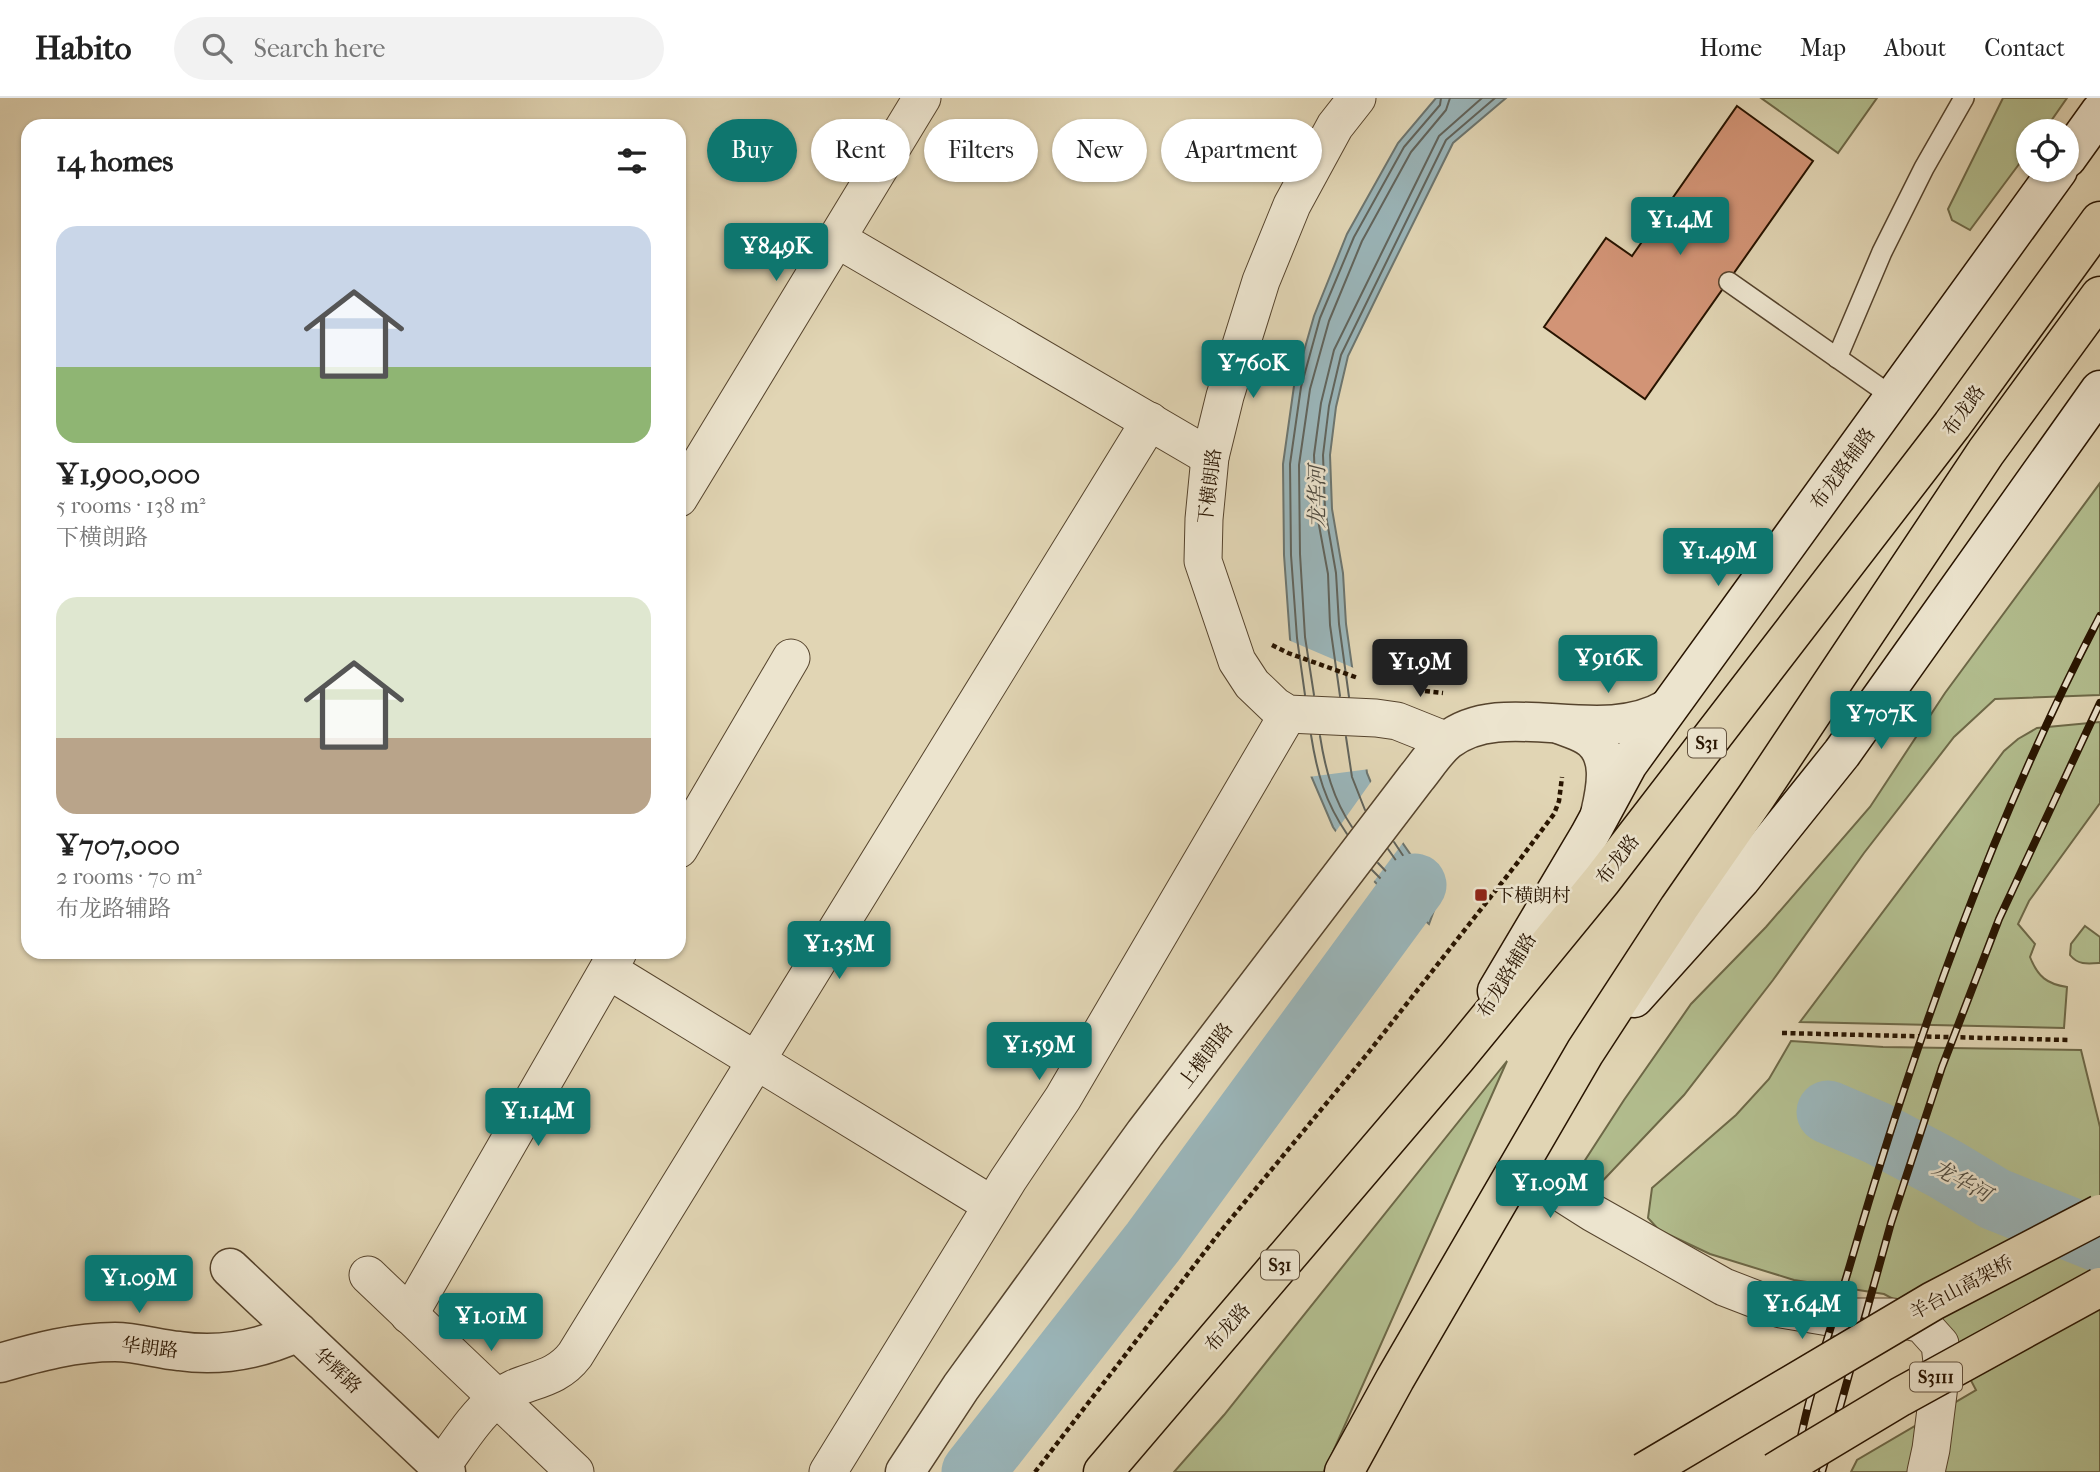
<!DOCTYPE html>
<meta charset="utf-8">
<style>
body{margin:0;font-family:"IM FELL French Canon","Noto Serif SC",serif;background:#f2f2f2;color:#222;height:100vh;display:flex;flex-direction:column;font-size:26px;white-space:nowrap}
*{box-sizing:border-box;margin:0}
p{font-size:23px;color:#767676}
.icon{flex:none;width:38px;height:38px;fill:none;stroke:currentColor;stroke-width:2;stroke-linecap:round;stroke-linejoin:round}
.map{position:relative;flex:1;overflow:hidden}
.panel{position:absolute;left:21px;top:21px;width:665px;height:840px;display:flex;flex-direction:column;background:#fff;border-radius:21px;box-shadow:0 2px 5px #0004}
.panel>*{flex:none}
.banner{position:absolute;left:707px;top:21px;width:665px;height:63px;display:flex;gap:14px}
.buttons{position:absolute;left:2016px;top:21px;display:grid;gap:14px}
.buttons a{display:grid;place-items:center;width:63px;height:63px;border-radius:50%;background:#fff;box-shadow:0 2px 5px #0004;font-size:35px}
.price{position:absolute;translate:-50% -60px;padding:0 16px;border-radius:7px;background:#0f766e;color:#fff;font-size:23px;line-height:46px;filter:drop-shadow(0 2px 4px #0008)}
.price::after{content:'';position:absolute;left:50%;top:42px;width:21px;height:16px;margin-left:-10px;background:inherit;clip-path:polygon(0 0,100% 0,50% 100%)}
.price.current{background:#222;color:#fff}
ul{padding:0;list-style:none}
li{display:grid;align-content:center;gap:14px;height:371px;padding:0 35px}
li span{display:grid;place-items:center;height:217px;border-radius:21px;color:#555}
li>.icon{margin-inline-start:auto}
span .icon{width:126px;height:126px;fill:#fffc;stroke-width:1}
li b{font-size:30px}
h2{display:flex;justify-content:space-between;align-items:center;height:84px;padding:0 35px;font-size:30px}
.tag{padding:0 24px;border-radius:32px;background:#fff;box-shadow:0 2px 5px #0004;font-size:24px;line-height:63px}
.tag.current{background:#0f766e;color:#fff}
header{display:flex;align-items:center;gap:42px;box-sizing:border-box;height:98px;padding:0 35px;background:#fff;border-bottom:2px solid #e0e0e0}
header strong{font-size:33px}
nav{display:flex;gap:38px;margin-inline-start:auto;font-size:24px}
.search{width:490px;height:63px;background:#f2f2f2;display:flex;align-items:center;gap:18px;box-sizing:border-box;padding:0 24px;border-radius:38px;color:#767676;font-size:26px}
.map>svg:first-child{display:block}
.green{fill:#b2bd8e;stroke:#6d6847;stroke-width:2}
.water{fill:#9ab5b9;stroke:#6c756f;stroke-width:2}
.pier{fill:#e1d5b4}
.lines{fill:none;stroke-linecap:round;stroke-linejoin:round}
.shore{stroke:#61645c;stroke-width:2}
.river{stroke:#9ab5b9;stroke-width:63}
.building{fill:#d29476;stroke:#281400;stroke-width:2}
.service-casing{stroke:#56442d;stroke-width:22}
.minor-casing{stroke:#56442d;stroke-width:39}
.tertiary-casing{stroke:#56442d;stroke-width:41}
.secondary-casing{stroke:#281400;stroke-width:41}
.primary-casing{stroke:#281400;stroke-width:41}
.path{stroke:#281400;stroke-width:4.5;stroke-dasharray:5 3.5;stroke-linecap:butt}
.service{stroke:#ece4ce;stroke-width:19}
.minor{stroke:#ece4ce;stroke-width:37}
.tertiary{stroke:#ece4ce;stroke-width:38}
.secondary{stroke:#ece4ce;stroke-width:38}
.primary{stroke:#e1d5b4;stroke-width:38}
.rail-casing{stroke:#281400;stroke-width:8}
.rail{stroke:#ece4ce;stroke-width:5;stroke-dasharray:16;stroke-linecap:butt}
.trunk-bridge-casing{stroke:#281400;stroke-width:41;stroke-linecap:butt}
.trunk-bridge{stroke:#e1d5b4;stroke-width:38}
.poi-dot{fill:#8f2418;stroke:#ece4ce;stroke-width:2.5}
.labels{text-anchor:middle;stroke-width:5;stroke-linejoin:round;paint-order:stroke}
.shield{fill:#ece4ce;stroke:#63523e;stroke-width:2}
.shield-label{font-size:18px;font-weight:bold;fill:#281400}
.street-label{font-size:19px;fill:#281400;stroke:#ece4ce}
.poi-label{font-size:19px;fill:#281400;stroke:#ece4ce;text-anchor:start}
.water-label{font-size:21px;font-style:italic;fill:#504c41;stroke:#ece4ce}
</style>
<header>
<strong>Habito</strong>
<div class="search"><svg class="icon" aria-label="search" viewBox="0 0 24 24"><circle cx="10" cy="10" r="6"/><path d="M15 15l6 6"/></svg>Search here</div>
<nav><a>Home</a><a>Map</a><a>About</a><a>Contact</a></nav>
</header>
<div class="map">
<svg width="2100" height="1374" viewBox="0 0 2100 1374">
<rect width="100%" height="100%" fill="#e1d5b4"/>
<filter id="stains"><feTurbulence type="fractalNoise" baseFrequency=".00286" numOctaves="4"/><feColorMatrix values="0 0 0 0 .2 0 0 0 0 .09 0 0 0 0 .02 0 0 0 .5 -.17"/></filter>
<radialGradient id="worn" r=".72"><stop offset=".6" stop-color="#630" stop-opacity="0"/><stop offset="1" stop-color="#630" stop-opacity=".3"/></radialGradient>
<g class="green">
<path d="M1761,0H1877L1838,55Z"/>
<path d="M2003,0H2067L2044,33H2028V54L1970,132L1952,122L1948,111Z"/>
<path d="M2100,385V597L1995,601L1954,639L1864,755L1773,882L1684,997L1594,1092L1571,1110L1567,1090L1624,1002L1691,906L1766,829L1870,709L1945,595Z"/>
<path d="M2100,624V705L2029,803L2018,826L2035,846L2030,859C2038,879 2047,886 2067,889L2064,930L1800,924L2004,653L2018,641L2037,630Z"/>
<path d="M2085,828L2100,839V865C2087,866 2078,867 2070,857L2071,846Z"/>
<path d="M1791,943L1883,949L2081,952L2100,1029V1374H1851L1857,1362L1976,1292L1942,1227L1884,1196L1794,1182L1710,1156L1659,1132L1648,1120L1652,1090L1736,1017L1769,981Z"/>
<path d="M1507,963L1324,1374H1174L1224,1317Z"/>
</g>
<path class="water" d="M1436,0H1506L1453,45L1384,184L1348,258L1336,309L1330,357L1332,411L1343,475L1346,526L1367,675L1386,721L1413,760L1444,785L1429,826L1411,810L1390,800L1360,768L1333,729L1309,673L1290,541L1284,457L1283,366L1294,288L1314,218L1347,136L1398,45Z"/>
<g class="pier">
<path d="M1286,541L1356,571L1370,671L1308,679Z"/>
<path d="M1373,681L1390,719L1405,742L1372,786L1357,771L1334,736Z"/>
</g>
<g class="lines">
<g class="shore">
<path d="M1305,597L1297,540L1291,457L1290,366L1301,289L1320,220L1354,139L1404,49L1440,7L1441,0"/>
<path d="M1314,597L1305,539L1300,456L1299,367L1310,291L1329,223L1362,143L1411,54L1446,12L1450,0"/>
<path d="M1340,598L1330,527L1328,476L1316,411L1314,357L1321,305L1334,252L1439,38L1482,0"/>
<path d="M1349,599L1339,526L1336,475L1325,412L1323,357L1329,308L1341,257L1446,42L1495,0"/>
<path d="M1311,637C1317,675 1325,704 1347,736"/>
<path d="M1320,638C1325,670 1333,701 1352,729"/>
<path d="M1346,639L1352,679L1365,712"/>
<path d="M1378,765L1399,787L1419,797L1423,795L1424,789L1402,771L1388,751"/>
<path d="M1372,772L1394,794L1414,804L1423,811L1427,810L1434,787L1408,765L1394,744"/>
</g>
<g class="river">
<path d="M1828,1014L1877,1035L1945,1071L1995,1101L2100,1143"/>
<path d="M973,1374L1153,1144L1415,787"/>
</g>
</g>
<path class="building" d="M1737,8L1813,63L1645,301L1544,229L1606,140L1632,158Z"/>
<g class="lines">
<g class="service-casing">
<g id="service">
<path d="M1729,184L1893,299"/>
<path d="M1837,260L1882,154L1924,70L1964,0"/>
</g>
</g>
<g class="minor-casing">
<g id="minor">
<path d="M1357,0L1335,28L1292,107L1261,183L1225,298L1210,359L1204,421L1203,463L1237,563L1252,586L1275,608L1288,616L1376,620L1397,623L1447,643"/>
<path d="M837,141L1210,359"/>
<path d="M679,400L922,0"/>
<path d="M679,751L791,560"/>
<path d="M608,872L992,1107"/>
<path d="M1519,1068L1593,1115L1724,1189L1781,1211L1829,1219H1893L1922,1226L1940,1246L1942,1264L1931,1351L1926,1374"/>
<path d="M368,1177L575,1374"/>
<path d="M409,1217L618,854"/>
<path d="M441,1369C458,1346 474,1319 496,1301C523,1280 553,1286 575,1257L1150,323"/>
<path d="M828,1374L1008,1082L1063,1000L1288,616"/>
</g>
</g>
<g class="tertiary-casing">
<g id="tertiary">
<path d="M1561,627C1569,630 1579,633 1587,638C1614,654 1606,691 1600,716"/>
<path d="M230,1170L446,1374"/>
<path d="M0,1265C38,1254 75,1244 115,1244C136,1244 158,1251 179,1253C220,1259 261,1251 298,1234"/>
<path d="M905,1374L961,1289L1145,1035L1416,680C1426,668 1435,653 1447,643C1503,598 1599,651 1667,611"/>
</g>
</g>
<g class="secondary-casing">
<g id="secondary">
<path d="M2067,60L2100,14"/>
<path d="M1497,893L1589,738L1628,666L2058,72"/>
<path d="M1634,900L1741,781L1842,655L2100,292"/>
</g>
</g>
<g class="primary-casing">
<g id="primary">
<path d="M1103,1374L1457,959L1602,782L1952,327L2100,123"/>
<path d="M1344,1374L1395,1281L1585,954L1679,810L1756,699L1986,354L2100,198"/>
</g>
</g>
<g class="path">
<path d="M1272,547L1288,555L1358,580"/>
<path d="M1425,593L1443,595"/>
<path d="M1782,935L2068,942"/>
<path d="M1035,1374L1220,1134L1368,955L1518,764L1554,716L1559,703L1562,679"/>
</g>
<use href="#service" class="service"/>
<use href="#minor" class="minor"/>
<use href="#tertiary" class="tertiary"/>
<use href="#secondary" class="secondary"/>
<use href="#primary" class="primary"/>
<g class="rail-casing">
<g id="rail">
<path d="M1793,1374C1799,1348 1804,1322 1811,1297C1823,1251 1839,1205 1852,1160C1916,940 1994,721 2100,518"/>
<path d="M1822,1374L1891,1125L1942,969L1999,821L2100,605"/>
</g>
</g>
<use href="#rail" class="rail"/>
<g class="trunk-bridge-casing">
<g id="trunk-bridge">
<path d="M1644,1374L1933,1203L2100,1116"/>
<path d="M1775,1374L1900,1299L2100,1189"/>
</g>
</g>
<use href="#trunk-bridge" class="trunk-bridge"/>
</g>
<rect class="poi-dot" x="1474" y="790" width="14" height="14" rx="3.5"/>
<g class="labels">
<g class="shield">
<rect x="1688" y="630.5" width="38" height="29" rx="5"/>
<rect x="1261" y="1152.5" width="38" height="29" rx="5"/>
<rect x="1910" y="1264.5" width="52" height="29" rx="5"/>
</g>
<g class="shield-label">
<text x="1707" y="651">S31</text>
<text x="1280" y="1173">S31</text>
<text x="1936" y="1285">S3111</text>
</g>
<g class="street-label">
<text transform="translate(1963 312) rotate(-54)" y="7">布龙路</text>
<text transform="translate(1842 370) rotate(-54)" y="7">布龙路辅路</text>
<text transform="translate(1209 388) rotate(-83)" y="7">下横朗路</text>
<text transform="translate(1617 761) rotate(-52)" y="7">布龙路</text>
<text transform="translate(1506 877) rotate(-59)" y="7">布龙路辅路</text>
<text transform="translate(1205 957) rotate(-53)" y="7">上横朗路</text>
<text transform="translate(1961 1189) rotate(-28)" y="7">羊台山高架桥</text>
<text transform="translate(1227 1229) rotate(-49)" y="7">布龙路</text>
<text transform="translate(150 1249) rotate(7)" y="7">华朗路</text>
<text transform="translate(338 1272) rotate(43)" y="7">华辉路</text>
</g>
<g class="poi-label">
<text x="1495" y="804">下横朗村</text>
</g>
<g class="water-label">
<text transform="translate(1317 399) rotate(-90)" y="7">龙华河</text>
<text transform="translate(1962 1083) rotate(29)" y="7">龙华河</text>
</g>
</g>
<rect width="100%" height="100%" filter="url(#stains)"/>
<rect width="100%" height="100%" fill="url(#worn)"/>
</svg>
<div class="buttons">
<a><svg class="icon" aria-label="locate" viewBox="0 0 24 24"><circle cx="12" cy="12" r="6"/><path d="M12 2v4M12 18v4M2 12h4M18 12h4"/></svg></a>
</div>
<b class="price" style="left:1680px;top:159px">¥1.4M</b>
<b class="price" style="left:776px;top:185px">¥849K</b>
<b class="price" style="left:1253px;top:302px">¥760K</b>
<b class="price" style="left:1718px;top:490px">¥1.49M</b>
<b class="price" style="left:1608px;top:597px">¥916K</b>
<b class="price current" style="left:1420px;top:601px">¥1.9M</b>
<b class="price" style="left:1881px;top:653px">¥707K</b>
<b class="price" style="left:839px;top:883px">¥1.35M</b>
<b class="price" style="left:1039px;top:984px">¥1.59M</b>
<b class="price" style="left:538px;top:1050px">¥1.14M</b>
<b class="price" style="left:1550px;top:1122px">¥1.09M</b>
<b class="price" style="left:139px;top:1217px">¥1.09M</b>
<b class="price" style="left:1802px;top:1243px">¥1.64M</b>
<b class="price" style="left:491px;top:1255px">¥1.01M</b>
<div class="banner">
<a class="tag current">Buy</a>
<a class="tag">Rent</a>
<a class="tag">Filters</a>
<a class="tag">New</a>
<a class="tag">Apartment</a>
</div>
<section class="panel">
<h2>14 homes<svg class="icon" aria-label="filters" viewBox="0 0 24 24"><path d="M4 7h16M4 17h16"/><circle cx="9" cy="7" r="2"/><circle cx="15" cy="17" r="2"/></svg></h2>
<ul>
<li><span style="background:linear-gradient(#c9d6e8 65%,#8fb573 0)"><svg class="icon" aria-label="home" viewBox="0 0 24 24"><path d="M3 11l9-7 9 7M6 9v11h12V9"/></svg></span><div><b>¥1,900,000</b><p>5 rooms · 138 m²</p><p>下横朗路</p></div></li>
<li><span style="background:linear-gradient(#dfe7d0 65%,#b9a48a 0)"><svg class="icon" aria-label="home" viewBox="0 0 24 24"><path d="M3 11l9-7 9 7M6 9v11h12V9"/></svg></span><div><b>¥707,000</b><p>2 rooms · 70 m²</p><p>布龙路辅路</p></div></li>
</ul>
</section>
</div>
